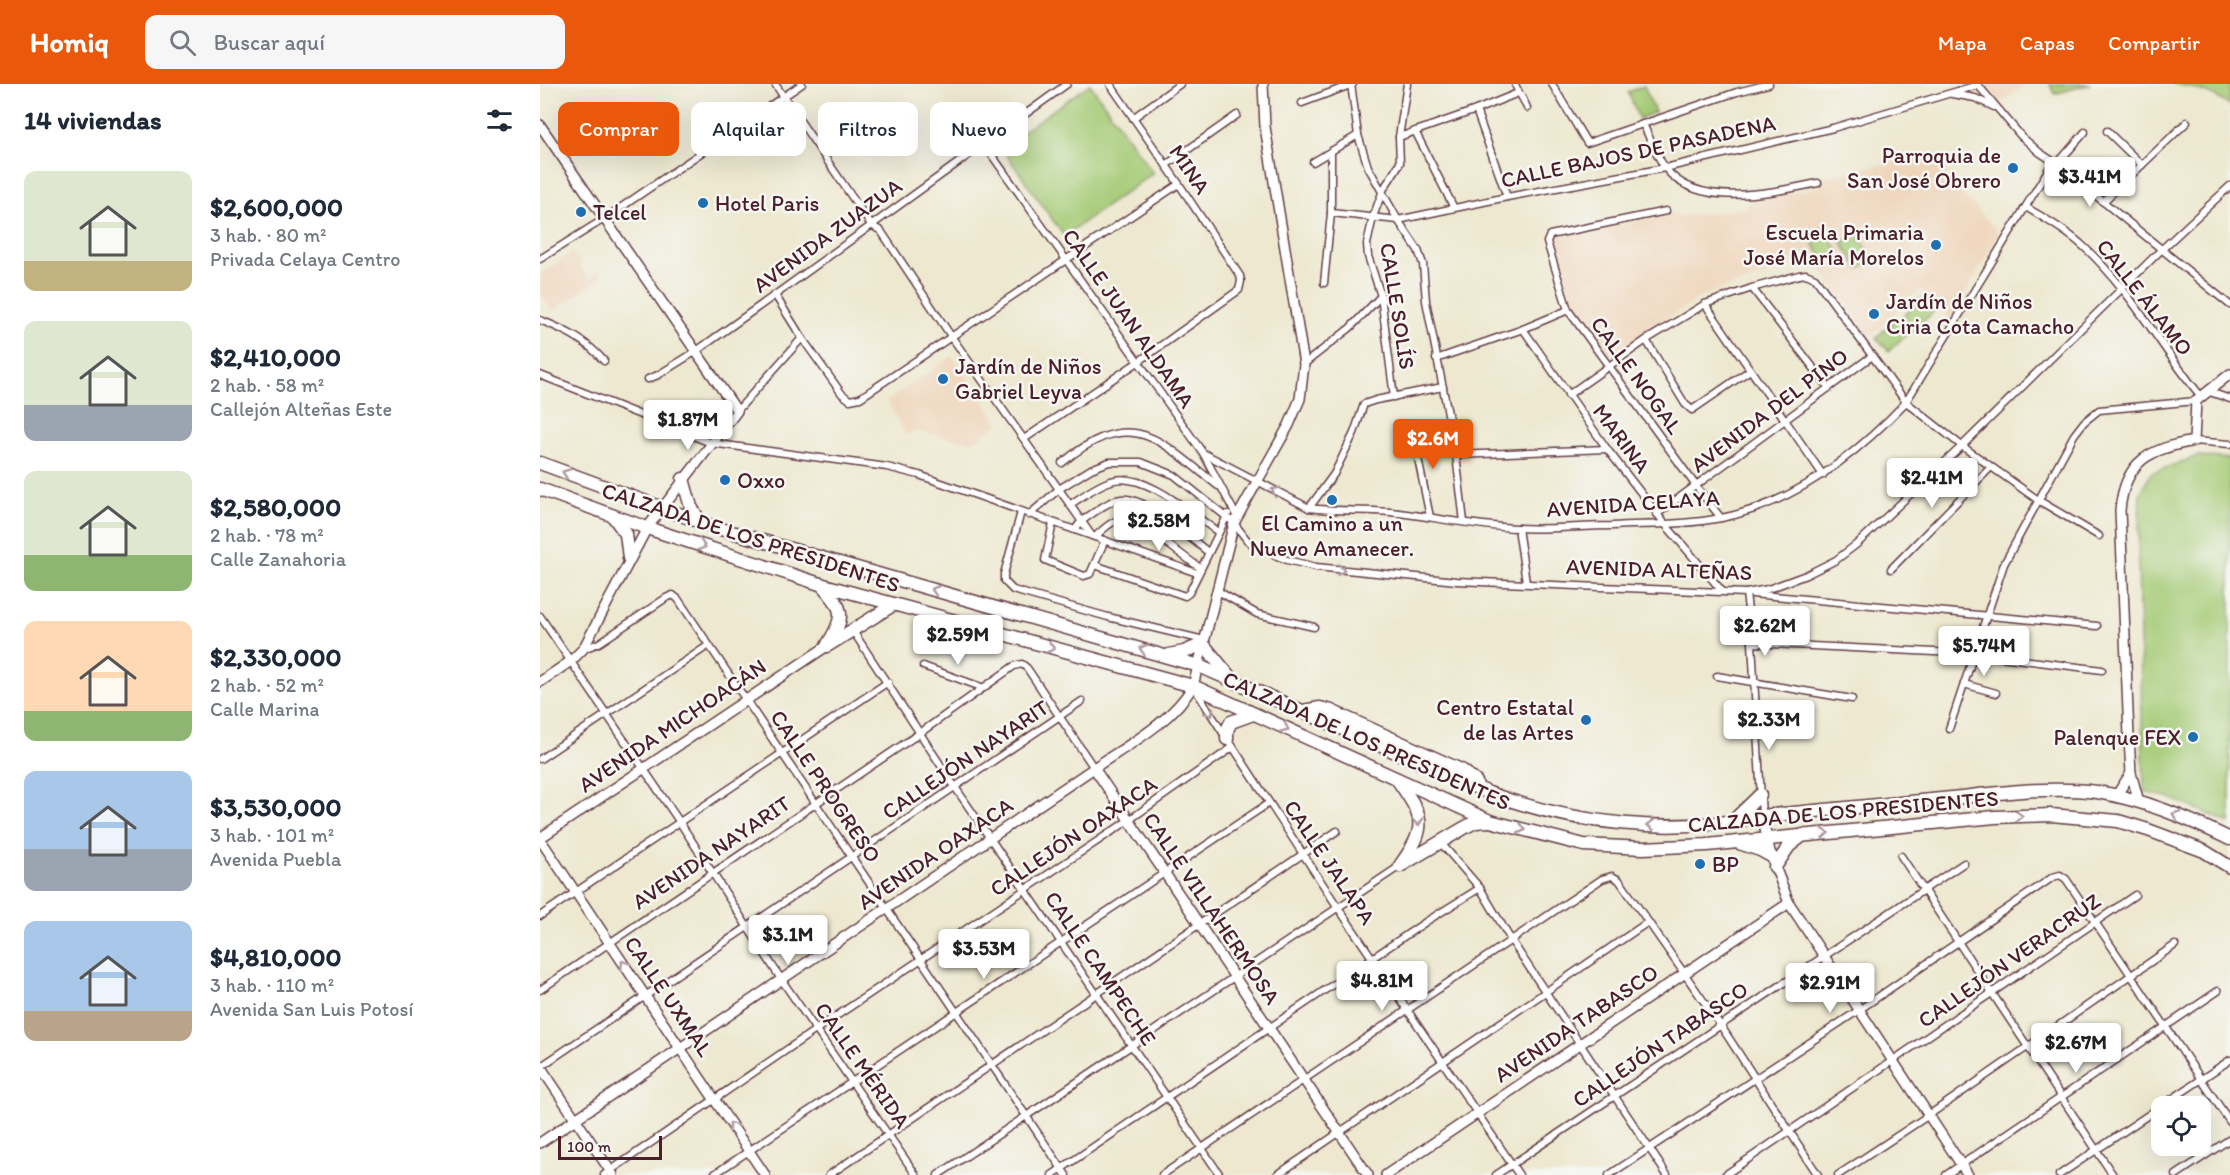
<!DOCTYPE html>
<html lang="es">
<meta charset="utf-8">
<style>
body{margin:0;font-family:Itim,sans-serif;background:#f6f6f7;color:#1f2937;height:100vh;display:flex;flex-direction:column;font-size:22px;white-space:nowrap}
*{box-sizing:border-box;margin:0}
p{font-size:20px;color:#747a83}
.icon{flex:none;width:33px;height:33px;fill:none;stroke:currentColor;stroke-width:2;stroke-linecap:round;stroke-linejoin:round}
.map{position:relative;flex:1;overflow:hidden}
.sheet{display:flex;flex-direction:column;background:#fff;width:540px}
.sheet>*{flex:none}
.guide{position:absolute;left:18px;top:18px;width:570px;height:54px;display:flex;gap:12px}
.controls{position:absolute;left:1611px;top:1012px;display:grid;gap:12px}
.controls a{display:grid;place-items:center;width:60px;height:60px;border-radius:12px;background:#fff;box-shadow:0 6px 24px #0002;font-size:30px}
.scale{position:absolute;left:18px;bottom:15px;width:104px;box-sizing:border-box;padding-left:6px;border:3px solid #4a1f2b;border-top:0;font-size:16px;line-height:21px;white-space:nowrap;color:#4a1f2b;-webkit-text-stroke:4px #f6f6f2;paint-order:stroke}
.price{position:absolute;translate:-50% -51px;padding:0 14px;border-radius:6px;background:#fff;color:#222;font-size:20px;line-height:39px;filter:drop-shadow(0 2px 3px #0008)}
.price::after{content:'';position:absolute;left:50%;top:36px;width:18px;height:14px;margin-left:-9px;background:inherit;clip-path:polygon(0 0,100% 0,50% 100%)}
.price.active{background:#ea580c;color:#fff}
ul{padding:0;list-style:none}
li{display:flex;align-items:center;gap:18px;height:150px;padding:0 24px}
li span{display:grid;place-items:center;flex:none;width:168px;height:120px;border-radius:12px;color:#555}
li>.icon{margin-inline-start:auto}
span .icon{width:72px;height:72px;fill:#fffc;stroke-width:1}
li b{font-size:26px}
h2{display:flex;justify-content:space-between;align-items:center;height:72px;padding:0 24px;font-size:26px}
.pill{padding:0 21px;border-radius:12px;background:#fff;box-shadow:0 6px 24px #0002;font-size:21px;line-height:54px}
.pill.active{background:#ea580c;color:#fff}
header{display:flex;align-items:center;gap:36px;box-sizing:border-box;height:84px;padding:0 30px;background:#ea580c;color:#fff}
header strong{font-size:28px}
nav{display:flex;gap:33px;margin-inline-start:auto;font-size:21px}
.search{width:420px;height:54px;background:#f6f6f7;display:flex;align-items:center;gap:15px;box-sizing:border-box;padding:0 21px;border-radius:12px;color:#747a83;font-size:22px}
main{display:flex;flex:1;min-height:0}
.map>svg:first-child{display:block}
.built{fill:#efd6bb}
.green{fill:#a4ca74;stroke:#777450;stroke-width:1.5}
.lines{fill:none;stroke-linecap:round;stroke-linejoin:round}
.street-casing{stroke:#623d44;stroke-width:9}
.secondary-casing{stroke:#623d44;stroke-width:12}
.highway-casing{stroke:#623d44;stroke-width:15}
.street{stroke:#fff;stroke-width:6}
.secondary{stroke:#fff;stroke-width:9}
.highway{stroke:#fff;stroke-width:12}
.oneway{stroke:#ae9aa0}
.poi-dot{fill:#1f6fb2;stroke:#f6f6f2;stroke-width:2}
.labels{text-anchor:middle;stroke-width:5;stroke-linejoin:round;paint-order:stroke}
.street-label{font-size:22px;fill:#4a1f2b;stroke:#f6f6f2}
.poi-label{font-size:22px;fill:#4a1f2b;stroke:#f6f6f2;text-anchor:start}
</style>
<header>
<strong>Homiq</strong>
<div class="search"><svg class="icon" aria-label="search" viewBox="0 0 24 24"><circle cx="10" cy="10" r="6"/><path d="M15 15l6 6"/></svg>Buscar aquí</div>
<nav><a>Mapa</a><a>Capas</a><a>Compartir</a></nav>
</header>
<main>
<section class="sheet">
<h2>14 viviendas<svg class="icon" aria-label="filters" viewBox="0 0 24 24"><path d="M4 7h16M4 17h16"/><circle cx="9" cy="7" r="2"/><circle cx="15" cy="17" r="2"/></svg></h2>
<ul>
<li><span style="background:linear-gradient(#dfe7d0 75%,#c2b280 0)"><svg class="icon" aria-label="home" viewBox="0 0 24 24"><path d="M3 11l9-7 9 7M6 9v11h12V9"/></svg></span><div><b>$2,600,000</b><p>3 hab. · 80 m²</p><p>Privada Celaya Centro</p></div></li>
<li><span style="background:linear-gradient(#dfe7d0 70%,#9aa5b1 0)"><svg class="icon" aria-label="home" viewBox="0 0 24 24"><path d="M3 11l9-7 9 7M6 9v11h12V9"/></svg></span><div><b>$2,410,000</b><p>2 hab. · 58 m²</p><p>Callejón Alteñas Este</p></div></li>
<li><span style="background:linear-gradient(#dfe7d0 70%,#8fb573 0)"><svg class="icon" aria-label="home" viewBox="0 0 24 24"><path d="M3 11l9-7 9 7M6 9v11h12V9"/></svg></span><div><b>$2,580,000</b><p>2 hab. · 78 m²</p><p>Calle Zanahoria</p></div></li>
<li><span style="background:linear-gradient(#ffd9b3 75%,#8fb573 0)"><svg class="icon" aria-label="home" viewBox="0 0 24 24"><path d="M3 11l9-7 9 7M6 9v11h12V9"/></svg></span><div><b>$2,330,000</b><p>2 hab. · 52 m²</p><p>Calle Marina</p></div></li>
<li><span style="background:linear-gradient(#a9c7e8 65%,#9aa5b1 0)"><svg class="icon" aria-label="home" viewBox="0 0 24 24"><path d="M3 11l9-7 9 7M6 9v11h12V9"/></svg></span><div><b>$3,530,000</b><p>3 hab. · 101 m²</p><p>Avenida Puebla</p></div></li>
<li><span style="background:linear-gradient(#a9c7e8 75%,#b9a48a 0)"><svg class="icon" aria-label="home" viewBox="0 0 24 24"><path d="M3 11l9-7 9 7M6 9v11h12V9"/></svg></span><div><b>$4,810,000</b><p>3 hab. · 110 m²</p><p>Avenida San Luis Potosí</p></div></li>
</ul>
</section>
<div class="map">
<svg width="1690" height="1091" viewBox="0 0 1690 1091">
<rect width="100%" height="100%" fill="#f6f6f2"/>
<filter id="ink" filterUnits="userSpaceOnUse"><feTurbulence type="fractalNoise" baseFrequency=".0167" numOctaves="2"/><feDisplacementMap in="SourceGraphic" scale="12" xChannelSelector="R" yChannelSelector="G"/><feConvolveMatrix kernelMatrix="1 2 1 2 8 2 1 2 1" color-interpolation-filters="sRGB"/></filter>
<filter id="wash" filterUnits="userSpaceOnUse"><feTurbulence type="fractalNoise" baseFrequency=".008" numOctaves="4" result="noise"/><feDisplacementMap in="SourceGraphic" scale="24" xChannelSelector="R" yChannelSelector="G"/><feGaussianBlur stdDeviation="1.35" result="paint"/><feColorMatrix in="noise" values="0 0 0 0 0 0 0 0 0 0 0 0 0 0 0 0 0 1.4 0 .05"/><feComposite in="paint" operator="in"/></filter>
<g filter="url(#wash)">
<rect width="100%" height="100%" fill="#ede8cf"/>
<g class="built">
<path d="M1445,0H1486L1487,1L1460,19Z"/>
<path d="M1386,70L1459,149L1411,235L1380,205L1330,253L1268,167L1227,190L1162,212L1069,273L1034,225L1010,154L1137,129L1138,133L1203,125L1214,116L1281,102L1279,95Z"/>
<path d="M32,168L37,176L40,174L42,178L39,180L48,194L59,187L63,192L13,227L0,208V190Z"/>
<path d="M412,272L459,340L432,358L377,347L366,350L347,317Z"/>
</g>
<g class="green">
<path d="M550,0L613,89L524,152L461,63Z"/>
<path d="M1510,0H1551L1514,10Z"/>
<path d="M1633,0H1690V22C1672,9 1655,3 1633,0Z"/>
<path d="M1104,2L1115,28L1099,35L1088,8Z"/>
<path d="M1283,143L1299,168L1285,177L1268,152Z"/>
<path d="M1317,150L1334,176L1319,185L1302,159Z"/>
<path d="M1382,214L1394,227L1373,248L1361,235Z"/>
<path d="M1356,234L1369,248L1349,267L1336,254Z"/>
<path d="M1658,372L1690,375V739L1630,714L1604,708L1598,477L1600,410L1611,389Z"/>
</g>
</g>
<g filter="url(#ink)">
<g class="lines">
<g class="street-casing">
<g id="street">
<path d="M235,0L331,141L341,147L411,252L552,452"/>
<path d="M811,0L818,51L828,83L858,136L878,166L883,180L886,217L916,371L924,438"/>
<path d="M975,0C978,9 984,15 987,24"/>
<path d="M1012,0L1047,59L1197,8L1229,0"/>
<path d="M1437,0L1481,52L1499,68L1517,80L1690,221"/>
<path d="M1412,10L1435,14L1454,23"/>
<path d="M762,19L813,0"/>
<path d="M936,26L967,113"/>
<path d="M593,34L640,0"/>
<path d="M1103,40C1110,54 1116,72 1126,85C1158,126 1234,108 1278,99"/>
<path d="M875,47L914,124"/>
<path d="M1567,47L1602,81"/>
<path d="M859,53L936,26L978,9"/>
<path d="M444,60L663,369L697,433"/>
<path d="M773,78L818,51"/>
<path d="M1517,80L1545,48"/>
<path d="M626,81L697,31"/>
<path d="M1563,118L1647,38"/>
<path d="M1486,123C1505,135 1526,146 1543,162C1590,204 1620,263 1660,311"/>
<path d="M1126,127L1010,151L1007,158L1028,226L1156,402L1181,434"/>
<path d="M791,129L858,136L967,113L1125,84L1293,44L1438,1"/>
<path d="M0,175L64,135L262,0"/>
<path d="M784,199L791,129V67"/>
<path d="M1212,204L1289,304"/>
<path d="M235,211L262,254L302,310L310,316L320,314L639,100"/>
<path d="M1165,220L1283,391"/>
<path d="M0,236C25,246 46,256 64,277"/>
<path d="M983,245L1067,365L1125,440L1182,507"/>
<path d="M1106,256L1145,320L1152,326L1210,286"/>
<path d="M896,275L983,245L1028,226"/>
<path d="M764,280L810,244L841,212"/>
<path d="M0,291L171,359L347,383L379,391L657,489"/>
<path d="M108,295L118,291L155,268L235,211L527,0"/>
<path d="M1667,307L1690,315"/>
<path d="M1028,311L1106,256L1165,220L1212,204L1259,191L1266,190L1275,194L1366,318L1422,362L1498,416L1559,452"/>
<path d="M854,313L841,212L828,172L827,160L833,133L843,106L860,79L859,53L867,0"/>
<path d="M197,327L262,254"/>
<path d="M872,345L890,433"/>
<path d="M484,355L598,278L699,206L701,197L700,192L639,100L570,0"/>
<path d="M1654,357L1690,360"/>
<path d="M663,369L769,424C799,428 829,425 859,429C898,434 937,442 976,444C1008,446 1041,442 1072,442C1108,440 1145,441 1181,434C1254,420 1317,370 1366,318L1513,78"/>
<path d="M916,371L1067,365"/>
<path d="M522,379C592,321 619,355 678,402"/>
<path d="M531,420C543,412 557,401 571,397C603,386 652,430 678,448"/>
<path d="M769,424L794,390L814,349L824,320L836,316L903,303"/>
<path d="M481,428L464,490V497L473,506L568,533L664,556"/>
<path d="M1117,430L1332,272"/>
<path d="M489,431L519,405L551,385L569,378H601L634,391L694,439L707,456L717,464L747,476L776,483L917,497L1206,509L1228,505L1266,491L1296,476L1317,460L1422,362L1621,166L1690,102"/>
<path d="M513,439L505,476L544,492L550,490L565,456"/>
<path d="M978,444L986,498"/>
<path d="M535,446C540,437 547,433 556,427C563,422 572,416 581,415C606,412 648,453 668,468"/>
<path d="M555,453C566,442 579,430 595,436L660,484"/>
<path d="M555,481L645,512L649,509L688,430"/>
<path d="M1351,485L1451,383"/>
<path d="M678,507L717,530L774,543"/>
<path d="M1206,509L1212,559L1222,732"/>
<path d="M1212,510L1557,542"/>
<path d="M0,532L139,737L241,895L376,1091"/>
<path d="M313,547L415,703L680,1091"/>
<path d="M1212,559L1435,570L1562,586"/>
<path d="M43,565L59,559L126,514L133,511L138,515L526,1091"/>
<path d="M383,582L444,604"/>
<path d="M1177,592L1312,615"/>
<path d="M1424,600L1456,609"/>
<path d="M655,605L685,652"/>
<path d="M1409,645L1464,480L1534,351L1544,338L1559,326L1656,317"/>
<path d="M691,660L797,822L979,1091"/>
<path d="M0,675L169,561"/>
<path d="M900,758L940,804L971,856L1127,1091"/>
<path d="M1361,772L1573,1091"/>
<path d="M0,832L348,598"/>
<path d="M0,906L380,649L474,582L482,580L487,584L554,684"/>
<path d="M0,983L542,617"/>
<path d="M64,1091L277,945L589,736L693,663"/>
<path d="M173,1091L729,719"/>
<path d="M289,1091L797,747"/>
<path d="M398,1091L860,782"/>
<path d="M512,1091L887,837L940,804"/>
<path d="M622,1091L1062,795L1072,792L1079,796L1181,942L1278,1091"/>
<path d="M737,1091L1108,838"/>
<path d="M956,1091L1424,779"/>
<path d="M1069,1091L1319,926L1513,793L1520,791L1526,795L1690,1038"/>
<path d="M1185,1091L1595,811"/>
<path d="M1298,1091L1389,1031L1635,861"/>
<path d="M1406,1091L1678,907"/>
<path d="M1519,1091L1690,976"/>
<path d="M1636,1091L1690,1055"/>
</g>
</g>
<g class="secondary-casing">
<g id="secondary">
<path d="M0,41L197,327L107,444L43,565L31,577L0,598"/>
<path d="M554,684L828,1091"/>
<path d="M1576,712L1591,689"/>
<path d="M1599,718L1591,689L1589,653L1580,426C1585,376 1610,365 1654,357L1656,317L1690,290"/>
<path d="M1222,732L1231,772L1249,819L1428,1091"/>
<path d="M0,754L287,562"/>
<path d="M0,755L225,1091"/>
<path d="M0,982L73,1091"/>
<path d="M0,1059L554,684C589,660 631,639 653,602L694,439L749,341L760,315L764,280L725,43L723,0"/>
<path d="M846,1091L1249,819"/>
</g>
</g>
<g class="highway-casing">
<g id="highway">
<path d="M0,379L174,443L659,582L949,709C1035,741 1132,751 1222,732C1285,726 1349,720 1412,714C1460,709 1509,702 1557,708C1603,715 1649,735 1690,755"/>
<path d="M143,395L151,423L161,439"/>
<path d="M0,405L107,444L280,500L653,602L950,737L1044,761L1103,764L1167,761L1455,733L1511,731L1578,737L1608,746L1664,767L1690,783"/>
<path d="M73,432L86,450L89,474"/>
<path d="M281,500C304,525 306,531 288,560"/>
<path d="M287,562L353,521"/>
<path d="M629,571L644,568L663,560L690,593"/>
<path d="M763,627L780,624L789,626L923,687L936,698"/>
<path d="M687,655V646L691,638L713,630"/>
<path d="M857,695C883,733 889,741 861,780"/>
<path d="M1193,737L1220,711"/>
<path d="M1199,759L1220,766L1231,772"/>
<path d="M860,782L924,744L935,738L949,737"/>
<path d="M1235,783L1249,762L1263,751"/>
</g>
</g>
<use href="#street" class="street"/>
<use href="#secondary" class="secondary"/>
<use href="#highway" class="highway"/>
</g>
<defs><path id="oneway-chevron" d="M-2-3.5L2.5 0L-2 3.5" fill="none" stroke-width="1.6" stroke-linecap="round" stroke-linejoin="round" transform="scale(1.5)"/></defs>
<g class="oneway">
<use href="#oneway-chevron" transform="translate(26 389) rotate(-160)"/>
<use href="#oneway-chevron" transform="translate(735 407) rotate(-153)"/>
<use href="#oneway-chevron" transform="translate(162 462) rotate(18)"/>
<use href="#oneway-chevron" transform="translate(801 486) rotate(7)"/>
<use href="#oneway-chevron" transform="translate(395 506) rotate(-164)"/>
<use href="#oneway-chevron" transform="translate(511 564) rotate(15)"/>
<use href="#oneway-chevron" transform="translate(603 565) rotate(-164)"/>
<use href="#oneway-chevron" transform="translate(670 629) rotate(58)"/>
<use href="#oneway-chevron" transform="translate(745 644) rotate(23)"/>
<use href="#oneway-chevron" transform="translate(1636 731) rotate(-159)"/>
<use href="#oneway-chevron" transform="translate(1479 732) rotate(-2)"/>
<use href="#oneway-chevron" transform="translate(878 738) rotate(85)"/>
<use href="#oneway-chevron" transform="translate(1111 741) rotate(-180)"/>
<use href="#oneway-chevron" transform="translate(982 745) rotate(14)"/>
<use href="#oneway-chevron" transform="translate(1285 749) rotate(-5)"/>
<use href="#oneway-chevron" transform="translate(84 880) rotate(-123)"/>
<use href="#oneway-chevron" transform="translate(192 1042) rotate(-124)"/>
</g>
</g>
<g class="poi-dot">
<circle cx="1473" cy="84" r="6"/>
<circle cx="163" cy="119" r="6"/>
<circle cx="41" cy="128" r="6"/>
<circle cx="1396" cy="161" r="6"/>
<circle cx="1334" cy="230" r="6"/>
<circle cx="403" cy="295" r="6"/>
<circle cx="185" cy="396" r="6"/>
<circle cx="792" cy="416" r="6"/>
<circle cx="1046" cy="636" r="6"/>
<circle cx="1653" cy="653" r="6"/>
<circle cx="1160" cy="780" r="6"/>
</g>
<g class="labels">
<g class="street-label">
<text transform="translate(1098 67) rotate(-12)" y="8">CALLE BAJOS DE PASADENA</text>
<text transform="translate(650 85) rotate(56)" y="8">MINA</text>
<text transform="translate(287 151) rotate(-36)" y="8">AVENIDA ZUAZUA</text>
<text transform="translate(1605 213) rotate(52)" y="8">CALLE ÁLAMO</text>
<text transform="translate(858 222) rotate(81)" y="8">CALLE SOLÍS</text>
<text transform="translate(589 234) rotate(55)" y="8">CALLE JUAN ALDAMA</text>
<text transform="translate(1097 291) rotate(54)" y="8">CALLE NOGAL</text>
<text transform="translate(1229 326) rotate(-37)" y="8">AVENIDA DEL PINO</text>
<text transform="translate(1082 354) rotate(53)" y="8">MARINA</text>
<text transform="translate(1093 419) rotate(-4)" y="8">AVENIDA CELAYA</text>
<text transform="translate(211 453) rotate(18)" y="8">CALZADA DE LOS PRESIDENTES</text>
<text transform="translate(1119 485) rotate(2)" y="8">AVENIDA ALTEÑAS</text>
<text transform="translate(132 641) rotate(-34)" y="8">AVENIDA MICHOACÁN</text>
<text transform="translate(827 656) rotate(24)" y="8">CALZADA DE LOS PRESIDENTES</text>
<text transform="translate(425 675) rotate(-34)" y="8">CALLEJÓN NAYARIT</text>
<text transform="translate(286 702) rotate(56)" y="8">CALLE PROGRESO</text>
<text transform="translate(1303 727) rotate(-5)" y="8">CALZADA DE LOS PRESIDENTES</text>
<text transform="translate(533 752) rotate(-34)" y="8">CALLEJÓN OAXACA</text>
<text transform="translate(171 768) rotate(-34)" y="8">AVENIDA NAYARIT</text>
<text transform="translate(395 769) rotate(-34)" y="8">AVENIDA OAXACA</text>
<text transform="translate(790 778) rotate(56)" y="8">CALLE JALAPA</text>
<text transform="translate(672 824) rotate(56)" y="8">CALLE VILLAHERMOSA</text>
<text transform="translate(1469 876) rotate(-35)" y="8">CALLEJÓN VERACRUZ</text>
<text transform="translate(561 884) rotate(56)" y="8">CALLE CAMPECHE</text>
<text transform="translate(129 912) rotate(56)" y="8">CALLE UXMAL</text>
<text transform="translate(1036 939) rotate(-34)" y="8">AVENIDA TABASCO</text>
<text transform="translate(1120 960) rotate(-34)" y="8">CALLEJÓN TABASCO</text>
<text transform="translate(323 981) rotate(55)" y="8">CALLE MÉRIDA</text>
</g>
<g class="poi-label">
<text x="1461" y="79" text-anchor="end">Parroquia de<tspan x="1461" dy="25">San José Obrero</tspan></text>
<text x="175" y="127">Hotel Paris</text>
<text x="53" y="136">Telcel</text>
<text x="1384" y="156" text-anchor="end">Escuela Primaria<tspan x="1384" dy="25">José María Morelos</tspan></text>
<text x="1346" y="225">Jardín de Niños<tspan x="1346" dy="25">Ciria Cota Camacho</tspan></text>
<text x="415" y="290">Jardín de Niños<tspan x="415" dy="25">Gabriel Leyva</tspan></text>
<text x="197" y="404">Oxxo</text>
<text x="792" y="447" text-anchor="middle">El Camino a un<tspan x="792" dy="25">Nuevo Amanecer.</tspan></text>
<text x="1034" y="631" text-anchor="end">Centro Estatal<tspan x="1034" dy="25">de las Artes</tspan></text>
<text x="1641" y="661" text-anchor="end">Palenque FEX</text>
<text x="1172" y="788">BP</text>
</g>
</g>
</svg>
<div class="controls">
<a><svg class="icon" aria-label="locate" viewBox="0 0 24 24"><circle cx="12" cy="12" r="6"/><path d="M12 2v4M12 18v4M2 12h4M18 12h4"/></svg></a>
</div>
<div class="scale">100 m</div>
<b class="price" style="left:1550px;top:124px">$3.41M</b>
<b class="price" style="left:148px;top:367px">$1.87M</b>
<b class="price active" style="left:893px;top:386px">$2.6M</b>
<b class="price" style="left:1392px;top:425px">$2.41M</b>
<b class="price" style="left:619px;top:468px">$2.58M</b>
<b class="price" style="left:1225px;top:573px">$2.62M</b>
<b class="price" style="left:418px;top:582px">$2.59M</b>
<b class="price" style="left:1444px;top:593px">$5.74M</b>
<b class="price" style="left:1229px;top:667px">$2.33M</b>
<b class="price" style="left:248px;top:882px">$3.1M</b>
<b class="price" style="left:444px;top:896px">$3.53M</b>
<b class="price" style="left:842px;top:928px">$4.81M</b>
<b class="price" style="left:1290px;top:930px">$2.91M</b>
<b class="price" style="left:1536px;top:990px">$2.67M</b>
<div class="guide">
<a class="pill active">Comprar</a>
<a class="pill">Alquilar</a>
<a class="pill">Filtros</a>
<a class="pill">Nuevo</a>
</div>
</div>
</main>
